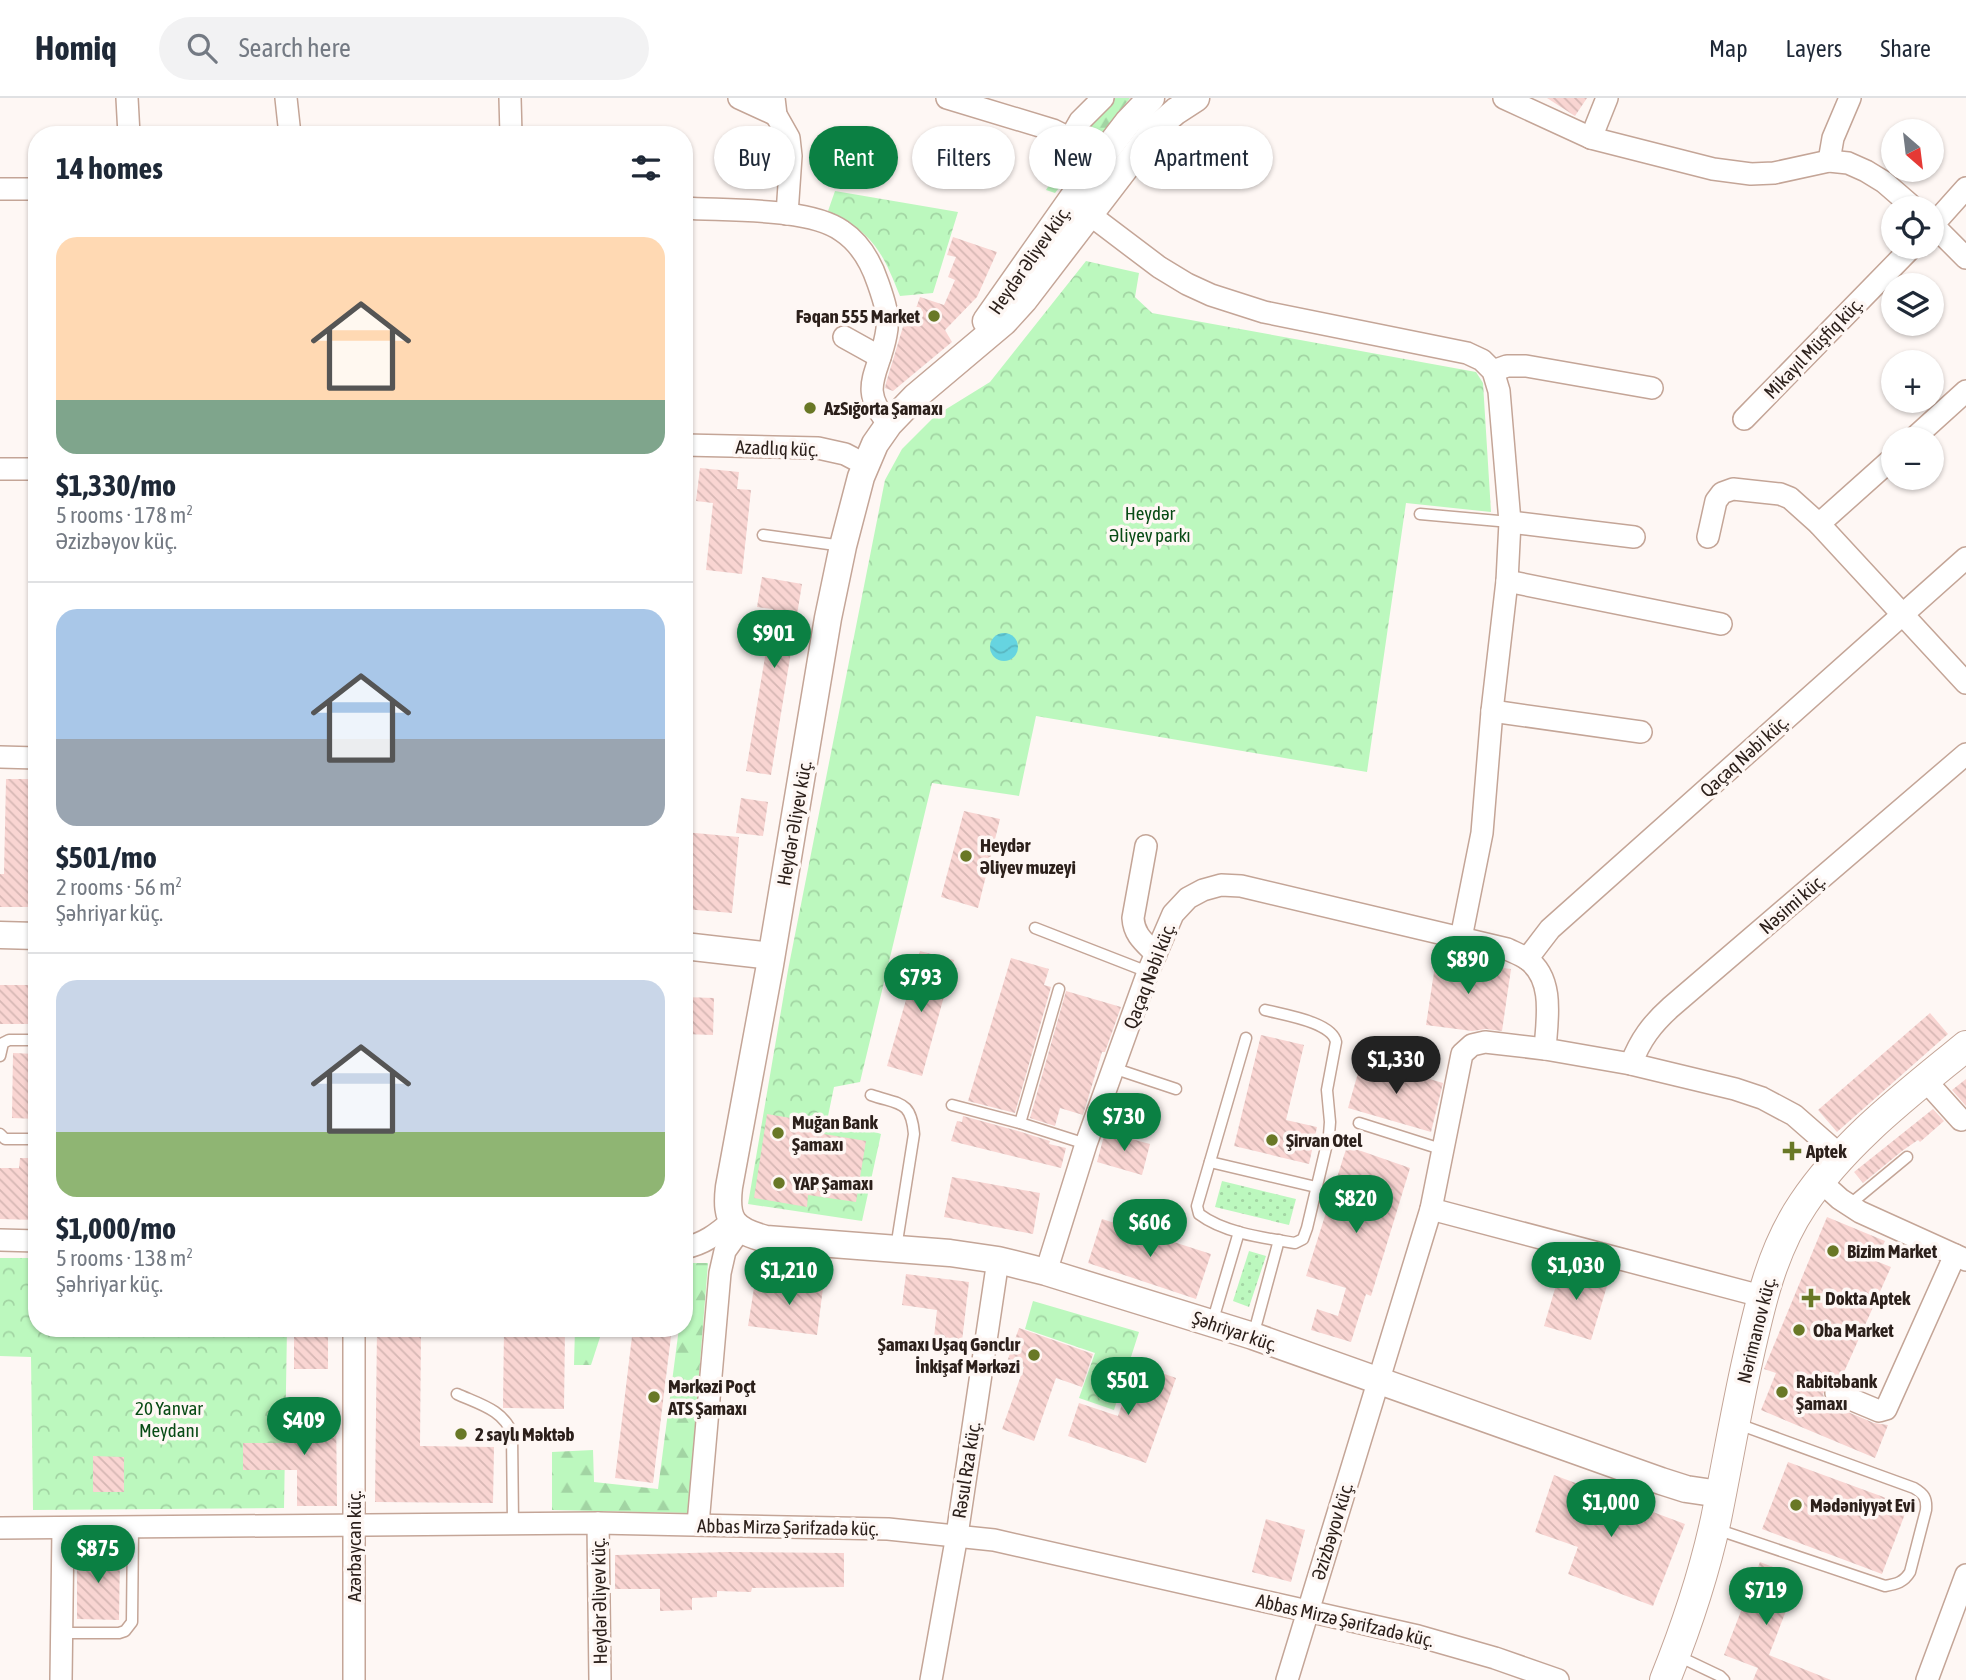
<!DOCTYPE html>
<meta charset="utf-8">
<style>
body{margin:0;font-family:"Asap Condensed",sans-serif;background:#f2f2f3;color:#1f2937;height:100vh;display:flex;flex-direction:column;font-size:26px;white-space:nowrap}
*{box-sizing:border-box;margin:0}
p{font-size:23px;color:#747a83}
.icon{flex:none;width:38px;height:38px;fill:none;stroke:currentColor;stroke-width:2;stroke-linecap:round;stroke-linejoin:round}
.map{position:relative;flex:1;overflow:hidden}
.details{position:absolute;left:28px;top:28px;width:665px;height:1211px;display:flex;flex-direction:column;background:#fff;border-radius:28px;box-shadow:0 2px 5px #0004}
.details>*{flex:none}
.guide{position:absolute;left:714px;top:28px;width:665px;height:63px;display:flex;gap:14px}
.needle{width:46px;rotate:152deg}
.tools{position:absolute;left:1881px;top:21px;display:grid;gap:14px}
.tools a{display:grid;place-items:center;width:63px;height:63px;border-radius:50%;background:#fff;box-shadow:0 2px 5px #0004;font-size:35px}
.price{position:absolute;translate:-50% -60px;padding:0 16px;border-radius:24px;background:#0b8043;color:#fff;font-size:23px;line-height:46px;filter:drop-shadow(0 2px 4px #0008)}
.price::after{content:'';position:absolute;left:50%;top:42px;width:21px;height:16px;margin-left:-10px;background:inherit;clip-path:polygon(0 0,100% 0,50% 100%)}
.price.on{background:#222;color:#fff}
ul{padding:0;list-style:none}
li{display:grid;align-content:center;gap:14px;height:371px;padding:0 28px}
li+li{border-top:2px solid #e0e1e3}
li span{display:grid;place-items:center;height:217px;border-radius:21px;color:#555}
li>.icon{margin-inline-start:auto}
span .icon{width:126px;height:126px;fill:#fffc;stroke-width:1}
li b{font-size:30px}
h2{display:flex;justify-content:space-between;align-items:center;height:84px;padding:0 28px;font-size:30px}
.tag{padding:0 24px;border-radius:32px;background:#fff;box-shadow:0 2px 5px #0004;font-size:24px;line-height:63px}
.tag.on{background:#0b8043;color:#fff}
header{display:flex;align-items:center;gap:42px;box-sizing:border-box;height:98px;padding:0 35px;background:#fff;border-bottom:2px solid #e0e1e3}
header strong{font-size:33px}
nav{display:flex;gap:38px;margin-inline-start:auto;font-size:24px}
.search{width:490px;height:63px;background:#f2f2f3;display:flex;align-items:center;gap:18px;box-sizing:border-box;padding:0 24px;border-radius:38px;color:#747a83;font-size:26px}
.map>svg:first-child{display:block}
.grass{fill:url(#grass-dots)}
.forest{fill:url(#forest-firs)}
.park{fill:url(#park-crowns)}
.water{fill:url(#water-waves)}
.building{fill:url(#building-back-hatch)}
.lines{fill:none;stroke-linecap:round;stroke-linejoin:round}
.service-casing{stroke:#c4a597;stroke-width:13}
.minor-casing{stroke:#c4a597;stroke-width:24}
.tertiary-casing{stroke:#c4a597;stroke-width:29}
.secondary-casing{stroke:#c4a597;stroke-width:32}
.service{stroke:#fff;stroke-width:10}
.minor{stroke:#fff;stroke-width:21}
.tertiary{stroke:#fff;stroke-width:26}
.secondary{stroke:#fff;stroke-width:30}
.poi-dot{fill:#697826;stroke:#fef7f4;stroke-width:2.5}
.labels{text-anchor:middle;stroke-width:7;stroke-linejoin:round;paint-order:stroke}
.street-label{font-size:19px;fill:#2c201b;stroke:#fef7f4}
.poi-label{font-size:19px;font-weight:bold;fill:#2c201b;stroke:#fef7f4;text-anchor:start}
.park-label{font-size:19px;fill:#084b15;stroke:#fef7f4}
</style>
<header>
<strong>Homiq</strong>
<div class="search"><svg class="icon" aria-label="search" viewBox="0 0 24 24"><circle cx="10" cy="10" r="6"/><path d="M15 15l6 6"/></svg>Search here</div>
<nav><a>Map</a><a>Layers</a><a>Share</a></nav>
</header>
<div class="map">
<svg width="1966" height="1582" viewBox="0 0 1966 1582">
<defs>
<pattern id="grass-dots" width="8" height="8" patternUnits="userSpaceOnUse" patternTransform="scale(1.75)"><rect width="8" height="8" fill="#bcf8be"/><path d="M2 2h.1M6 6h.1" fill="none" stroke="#a2d4a3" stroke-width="1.8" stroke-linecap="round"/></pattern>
<pattern id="forest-firs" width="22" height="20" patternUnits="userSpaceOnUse" patternTransform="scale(1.75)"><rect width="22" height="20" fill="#bcf8be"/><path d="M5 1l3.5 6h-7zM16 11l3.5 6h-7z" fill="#a2d4a3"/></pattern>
<pattern id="park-crowns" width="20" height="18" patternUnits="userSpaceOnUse" patternTransform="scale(1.75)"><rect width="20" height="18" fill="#bcf8be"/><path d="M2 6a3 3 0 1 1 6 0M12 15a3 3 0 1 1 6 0" fill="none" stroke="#a2d4a3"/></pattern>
<pattern id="water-waves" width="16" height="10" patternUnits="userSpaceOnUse" patternTransform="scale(1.75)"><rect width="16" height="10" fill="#66d4e0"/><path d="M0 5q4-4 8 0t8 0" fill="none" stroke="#59b6c0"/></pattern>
<pattern id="building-back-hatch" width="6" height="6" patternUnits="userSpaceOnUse" patternTransform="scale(1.75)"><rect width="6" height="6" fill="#f9d5d2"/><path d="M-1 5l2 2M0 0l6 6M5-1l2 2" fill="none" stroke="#d6b7b4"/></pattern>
</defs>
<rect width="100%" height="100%" fill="#fef7f4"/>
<g class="grass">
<path d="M1222,1083L1296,1101L1289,1127L1215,1109Z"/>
<path d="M1249,1153L1266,1158L1249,1209L1233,1203Z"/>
</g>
<g class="forest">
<path d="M1113,0H1130L1055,95L1046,92L1090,23Z"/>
<path d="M684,1165H708L688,1415L552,1412V1354L593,1352L594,1384L658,1391L679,1230H684Z"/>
<path d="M575,1230H603L591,1267H574Z"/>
</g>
<g class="park">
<path d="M835,93L958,114L933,195L900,198C882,153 873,135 828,113Z"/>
<path d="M1086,163L1139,175L1135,199L1152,215L1476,274L1483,285L1491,414L1406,405L1367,674L1036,618L1019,698L932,685L860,984L834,989L828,1018L881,1036L862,1123L748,1106L788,872L885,382L902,351L935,318L990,284Z"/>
<path d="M0,1160H37V1230H287L284,1410L33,1412L31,1259L0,1258Z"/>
<path d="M1033,1203L1139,1234L1114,1312L1079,1300L1095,1255L1025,1231Z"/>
</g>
<circle class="water" cx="1004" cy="549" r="14"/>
<g class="building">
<path d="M1547,0H1587L1575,18Z"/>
<path d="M953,139L997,154L977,199L945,232L952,244L893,293L885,290L886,285L905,222L911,224L920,199L944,207L955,182L948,179L956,159L947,157Z"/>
<path d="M700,370L739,374L737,391L751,392L742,476L706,472L713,405L696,403Z"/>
<path d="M762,479L802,486L771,677L746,673L773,511L757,509Z"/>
<path d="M6,681H37V809H0V776H4Z"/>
<path d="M741,700L768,704L763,738L736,735Z"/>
<path d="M964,713L1000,721L978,810L941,799Z"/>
<path d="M684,734L739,739L732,815L684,811Z"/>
<path d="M920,853L954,862L922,978L887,968Z"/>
<path d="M1011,860L1049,871L1044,887L1051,889L1015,1015L968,1003Z"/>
<path d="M1436,861L1511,871L1502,933L1486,931L1472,933L1426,927Z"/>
<rect x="0" y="887" width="37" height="39"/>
<path d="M1066,893L1121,909L1105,954H1102L1083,1017L1060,1010L1055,1028L1030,1020Z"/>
<path d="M684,899L714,900L713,937L684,936Z"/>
<path d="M1930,915L1948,936L1837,1034L1818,1012Z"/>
<path d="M1261,937L1304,947L1286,1022L1317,1029L1309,1066L1234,1048Z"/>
<path d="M13,955L37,956V1021L12,1020Z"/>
<path d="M1362,961L1443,985L1431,1034L1348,1010Z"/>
<path d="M1966,981V1008L1952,992Z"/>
<path d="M1933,1011L1944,1023L1920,1044L1918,1042L1902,1053L1863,1085L1854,1074Z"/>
<path d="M767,1016L820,1025L818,1035L866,1043L856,1104L808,1097L807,1109L754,1100Z"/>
<path d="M963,1018L1018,1033L1050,1043L1049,1046L1066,1050L1061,1070L951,1043L957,1023L962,1024Z"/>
<path d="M1105,1034L1150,1046L1142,1077L1097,1064Z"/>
<path d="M1347,1048L1410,1070L1371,1198L1366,1196L1351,1244L1311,1232L1317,1211L1338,1218L1346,1190L1306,1178Z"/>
<path d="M20,1060H37V1122L0,1121V1070H19Z"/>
<path d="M952,1079L1040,1095L1033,1136L944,1119Z"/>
<path d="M1827,1119L1885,1143L1876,1163L1891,1169L1840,1283L1834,1282L1828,1285L1823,1296L1825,1302L1831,1307L1874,1325L1888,1327L1875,1360L1761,1312L1776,1275L1764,1271Z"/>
<path d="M1102,1121L1211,1156L1196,1201L1088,1165Z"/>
<path d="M1562,1167L1609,1181L1591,1242L1544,1228Z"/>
<path d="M906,1176L969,1184L962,1243L934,1239L937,1212L902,1207Z"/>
<path d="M790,1178L824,1182L817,1237L748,1228L754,1190L788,1194Z"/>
<rect x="294" y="1230" width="34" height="41"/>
<path d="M377,1230H421L420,1348L494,1349L493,1405L375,1404Z"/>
<path d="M504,1230H565L564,1311L503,1310Z"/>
<path d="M633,1230H672L653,1385L615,1380Z"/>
<path d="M1019,1230L1093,1256L1082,1289L1056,1280L1034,1343L1002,1331L1024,1269L1007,1264Z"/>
<path d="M1136,1266L1176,1280L1146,1365L1068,1338L1079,1305L1118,1318Z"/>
<path d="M297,1309H336L337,1408H297V1372H243V1345H297Z"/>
<path d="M93,1358L124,1359V1394H93Z"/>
<path d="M1788,1364L1908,1408L1882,1476L1762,1431Z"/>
<path d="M1554,1377L1685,1426L1653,1508L1568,1476L1578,1449L1535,1434Z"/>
<path d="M1266,1421L1305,1432L1291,1484L1252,1474Z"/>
<path d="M77,1452H120L119,1522L77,1521Z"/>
<path d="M727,1454L844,1455V1489L752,1490L751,1494L717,1493V1499L692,1500V1512L660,1513V1491H615V1457Z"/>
<path d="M1760,1464L1799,1479L1769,1557L1831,1582H1753L1758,1570L1724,1557Z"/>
</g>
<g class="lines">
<g class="service-casing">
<g id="service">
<path d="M1420,416L1510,424"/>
<path d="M763,437L843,448"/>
<path d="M1035,830L1148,874"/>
<path d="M1246,940L1197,1108L1199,1116C1224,1135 1264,1140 1295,1145L1303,1141L1307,1130L1329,1037L1330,1024L1327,992L1336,944C1332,924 1284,917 1265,912"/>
<path d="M0,958L3,945L9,942H31"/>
<path d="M1113,970L1176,991"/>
<path d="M871,997C900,1007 911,1002 914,1036L896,1150"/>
<path d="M952,1007L1020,1025L1086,1046"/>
<path d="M1020,1025L1059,891"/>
<path d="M1359,1025L1444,1052"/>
<path d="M0,1036L5,1041H37"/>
<path d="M1210,1064L1316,1089"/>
<path d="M1849,1107L1907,1059"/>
<path d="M1212,1225L1239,1134"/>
<path d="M1253,1238L1279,1142"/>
<path d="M457,1296C479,1306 504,1312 512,1336L513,1426"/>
<path d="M1716,1431L1885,1488C1897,1486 1904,1484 1910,1474L1926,1412C1927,1400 1924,1396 1914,1390L1738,1326"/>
<path d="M61,1535H119L125,1533L132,1524L133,1429"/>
<path d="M1678,1558L1720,1578L1724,1582"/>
</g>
</g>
<g class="minor-casing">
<g id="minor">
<path d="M127,0L129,37"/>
<path d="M286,0L290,37"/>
<path d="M510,0L511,37"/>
<path d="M739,0L776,17"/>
<path d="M774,0L776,17L789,40L791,58L787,116"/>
<path d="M947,0L1053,32L1069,40"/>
<path d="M1504,0L1591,40L1713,71L1751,76L1774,75L1829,63L1848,65L1866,73L1884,84L1914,110"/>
<path d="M1591,40L1607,0"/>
<path d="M1829,63L1833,40L1850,0"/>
<path d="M1052,72L1080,23L1103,0"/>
<path d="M0,91H37"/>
<path d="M684,110C725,113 809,109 842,133C860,145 871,164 878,185C884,202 890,219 886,237C879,276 857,290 889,326"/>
<path d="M1089,116L1159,169L1187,186L1211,197L1264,214L1467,255L1482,262L1493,273L1499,293L1510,424L1507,483L1492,613L1482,735L1461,840"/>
<path d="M1932,126L1966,160"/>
<path d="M1932,128L1966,90"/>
<path d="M844,239L880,259"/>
<path d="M1493,273L1507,268H1526L1652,290"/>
<path d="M1744,321L1912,149"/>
<path d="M1913,341L1966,293"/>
<path d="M684,347L818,350L845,356L866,367"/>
<path d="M0,371H37"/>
<path d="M1510,424L1634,439"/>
<path d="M1819,426L1894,359"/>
<path d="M1708,439L1716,403L1722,395L1733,391L1780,396L1790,400L1819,426L1966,585"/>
<path d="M1507,483L1721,526"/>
<path d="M1492,613L1641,634"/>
<path d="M0,659L37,660"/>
<path d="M1146,748L1133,820C1134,837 1144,844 1156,856"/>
<path d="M1527,861L1550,831L1966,460"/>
<path d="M1631,966C1640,942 1652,926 1671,909L1966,656"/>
<path d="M1925,982L1961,1022"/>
<path d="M1820,1083L1840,1101L1860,1114L1966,1162"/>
<path d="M1431,1111L1761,1198"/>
<path d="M0,1142L37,1143"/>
<path d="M684,1150C704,1146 717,1136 732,1123"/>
<path d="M1046,1174L1086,1046L1148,874L1173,816L1188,800L1203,792L1221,787L1241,788L1507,851C1513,854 1521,857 1527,861C1555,881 1547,922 1545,951L1631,966L1735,991L1762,1000L1794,1017L1842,1059"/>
<path d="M354,1230V1582"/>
<path d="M1836,1295L1879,1313L1886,1311L1955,1157"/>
<path d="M598,1425L600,1582"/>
<path d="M698,1426L720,1175L725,1153L740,1132"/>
<path d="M0,1430L598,1425L888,1431L994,1442L1418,1538L1495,1560L1558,1582"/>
<path d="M61,1582L63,1430"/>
<path d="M931,1582L957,1437L998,1162"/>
<path d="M1287,1582L1431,1111L1462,956L1472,947L1485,944L1545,951"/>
<path d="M1927,1582L1966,1477"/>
</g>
</g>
<g class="tertiary-casing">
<g id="tertiary">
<path d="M1196,0L1176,13L1155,31L1024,202L1004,224L915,299L889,326L875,346L861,379L843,448L828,520L770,867L729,1089C725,1123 733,1132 766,1141L950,1155L998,1162L1046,1174L1253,1238L1661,1383L1686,1391L1720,1396"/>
<path d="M986,223L1105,54L1128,24L1151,0"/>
<path d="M0,837L37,838"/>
<path d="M684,848L771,858"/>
</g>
</g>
<g class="secondary-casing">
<path id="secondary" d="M1665,1582C1686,1530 1704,1476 1716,1421C1727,1367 1736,1313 1748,1260C1760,1206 1772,1152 1803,1106C1845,1043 1909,995 1966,948"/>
</g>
<use href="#service" class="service"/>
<use href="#minor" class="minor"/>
<use href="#tertiary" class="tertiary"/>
<use href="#secondary" class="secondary"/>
</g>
<g class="poi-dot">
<circle cx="934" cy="218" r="7"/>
<circle cx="810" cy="310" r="7"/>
<circle cx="966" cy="758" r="7"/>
<circle cx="778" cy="1035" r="7"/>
<circle cx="1272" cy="1042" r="7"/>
<path d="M1788.5 1042.5h7v7h7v7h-7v7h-7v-7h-7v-7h7z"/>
<circle cx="779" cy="1085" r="7"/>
<circle cx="1833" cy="1153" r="7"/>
<path d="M1807.5 1189.5h7v7h7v7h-7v7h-7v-7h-7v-7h7z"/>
<circle cx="1799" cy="1232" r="7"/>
<circle cx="1034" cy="1257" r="7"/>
<circle cx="1782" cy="1294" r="7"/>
<circle cx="654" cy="1299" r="7"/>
<circle cx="461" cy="1336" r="7"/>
<circle cx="1796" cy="1407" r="7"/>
</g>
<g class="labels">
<g class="street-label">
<text transform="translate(1029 162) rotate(-55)" y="7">Heydər Əliyev küç.</text>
<text transform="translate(1813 250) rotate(-46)" y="7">Mikayıl Müşfiq küç.</text>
<text transform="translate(777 350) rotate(2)" y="7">Azadlıq küç.</text>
<text transform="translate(1744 658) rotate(-42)" y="7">Qaçaq Nəbi küç.</text>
<text transform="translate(794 725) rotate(-80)" y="7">Heydər Əliyev küç.</text>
<text transform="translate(1792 806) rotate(-41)" y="7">Nəsimi küç.</text>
<text transform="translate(1149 878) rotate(-69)" y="7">Qaçaq Nəbi küç.</text>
<text transform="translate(1756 1232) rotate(-76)" y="7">Nərimanov küç.</text>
<text transform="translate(1235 1233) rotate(19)" y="7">Şəhriyar küç.</text>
<text transform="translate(966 1372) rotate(-81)" y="7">Rəsul Rza küç.</text>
<text transform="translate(788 1429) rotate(1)" y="7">Abbas Mirzə Şərifzadə küç.</text>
<text transform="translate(1332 1433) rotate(-73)" y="7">Əzizbəyov küç.</text>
<text transform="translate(354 1448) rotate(-90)" y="7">Azərbaycan küç.</text>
<text transform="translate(599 1503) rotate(-91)" y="7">Heydər Əliyev küç.</text>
<text transform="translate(1345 1522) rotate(13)" y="7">Abbas Mirzə Şərifzadə küç.</text>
</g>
<g class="poi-label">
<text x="920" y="225" text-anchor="end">Fəqan 555 Market</text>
<text x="824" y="317">AzSığorta Şamaxı</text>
<text x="980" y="754">Heydər<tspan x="980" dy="22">Əliyev muzeyi</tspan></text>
<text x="792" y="1031">Muğan Bank<tspan x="792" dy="22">Şamaxı</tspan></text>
<text x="1286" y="1049">Şirvan Otel</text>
<text x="1806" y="1060">Aptek</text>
<text x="793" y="1092">YAP Şamaxı</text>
<text x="1847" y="1160">Bizim Market</text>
<text x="1825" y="1207">Dokta Aptek</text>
<text x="1813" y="1239">Oba Market</text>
<text x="1020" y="1253" text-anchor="end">Şamaxı Uşaq Gənclır<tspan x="1020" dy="22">İnkişaf Mərkəzi</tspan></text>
<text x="1796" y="1290">Rabitəbank<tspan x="1796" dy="22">Şamaxı</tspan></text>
<text x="668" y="1295">Mərkəzi Poçt<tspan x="668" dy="22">ATS Şamaxı</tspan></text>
<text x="475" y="1343">2 saylı Məktəb</text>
<text x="1810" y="1414">Mədəniyyət Evi</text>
</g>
<g class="park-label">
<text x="1150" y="422">Heydər<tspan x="1150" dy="22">Əliyev parkı</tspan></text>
<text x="169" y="1317">20 Yanvar<tspan x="169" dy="22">Meydanı</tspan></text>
</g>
</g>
</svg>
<div class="tools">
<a><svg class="needle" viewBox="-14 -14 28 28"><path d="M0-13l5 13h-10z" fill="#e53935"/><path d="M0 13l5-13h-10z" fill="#747a83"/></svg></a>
<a><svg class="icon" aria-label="locate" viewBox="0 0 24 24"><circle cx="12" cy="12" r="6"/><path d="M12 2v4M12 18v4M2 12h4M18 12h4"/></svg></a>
<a><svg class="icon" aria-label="layers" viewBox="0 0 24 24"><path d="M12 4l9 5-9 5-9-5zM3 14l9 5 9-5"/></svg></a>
<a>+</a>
<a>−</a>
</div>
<b class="price" style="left:774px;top:572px">$901</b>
<b class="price" style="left:1468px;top:898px">$890</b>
<b class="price" style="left:921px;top:916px">$793</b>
<b class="price on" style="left:1396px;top:998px">$1,330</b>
<b class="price" style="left:1124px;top:1055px">$730</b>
<b class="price" style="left:1356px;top:1137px">$820</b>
<b class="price" style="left:1150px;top:1161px">$606</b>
<b class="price" style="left:1576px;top:1204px">$1,030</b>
<b class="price" style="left:789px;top:1209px">$1,210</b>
<b class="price" style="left:1128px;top:1319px">$501</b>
<b class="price" style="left:304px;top:1359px">$409</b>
<b class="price" style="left:1611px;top:1441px">$1,000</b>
<b class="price" style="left:98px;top:1487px">$875</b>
<b class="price" style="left:1766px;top:1529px">$719</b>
<div class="guide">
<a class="tag">Buy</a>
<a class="tag on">Rent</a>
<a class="tag">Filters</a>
<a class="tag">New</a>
<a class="tag">Apartment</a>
</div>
<section class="details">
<h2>14 homes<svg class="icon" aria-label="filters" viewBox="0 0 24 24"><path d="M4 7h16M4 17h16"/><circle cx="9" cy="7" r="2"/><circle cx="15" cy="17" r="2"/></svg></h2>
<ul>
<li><span style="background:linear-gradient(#ffd9b3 75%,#7fa58c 0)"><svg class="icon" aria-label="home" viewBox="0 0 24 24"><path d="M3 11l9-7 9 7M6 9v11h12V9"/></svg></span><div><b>$1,330/mo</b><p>5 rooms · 178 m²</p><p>Əzizbəyov küç.</p></div></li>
<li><span style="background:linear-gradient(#a9c7e8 60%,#9aa5b1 0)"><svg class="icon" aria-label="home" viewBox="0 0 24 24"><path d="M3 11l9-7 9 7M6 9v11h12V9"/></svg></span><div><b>$501/mo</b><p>2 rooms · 56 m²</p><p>Şəhriyar küç.</p></div></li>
<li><span style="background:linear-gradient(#c9d6e8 70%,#8fb573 0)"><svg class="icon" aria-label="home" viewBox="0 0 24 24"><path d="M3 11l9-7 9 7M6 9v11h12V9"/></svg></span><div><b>$1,000/mo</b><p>5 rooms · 138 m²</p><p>Şəhriyar küç.</p></div></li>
</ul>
</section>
</div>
